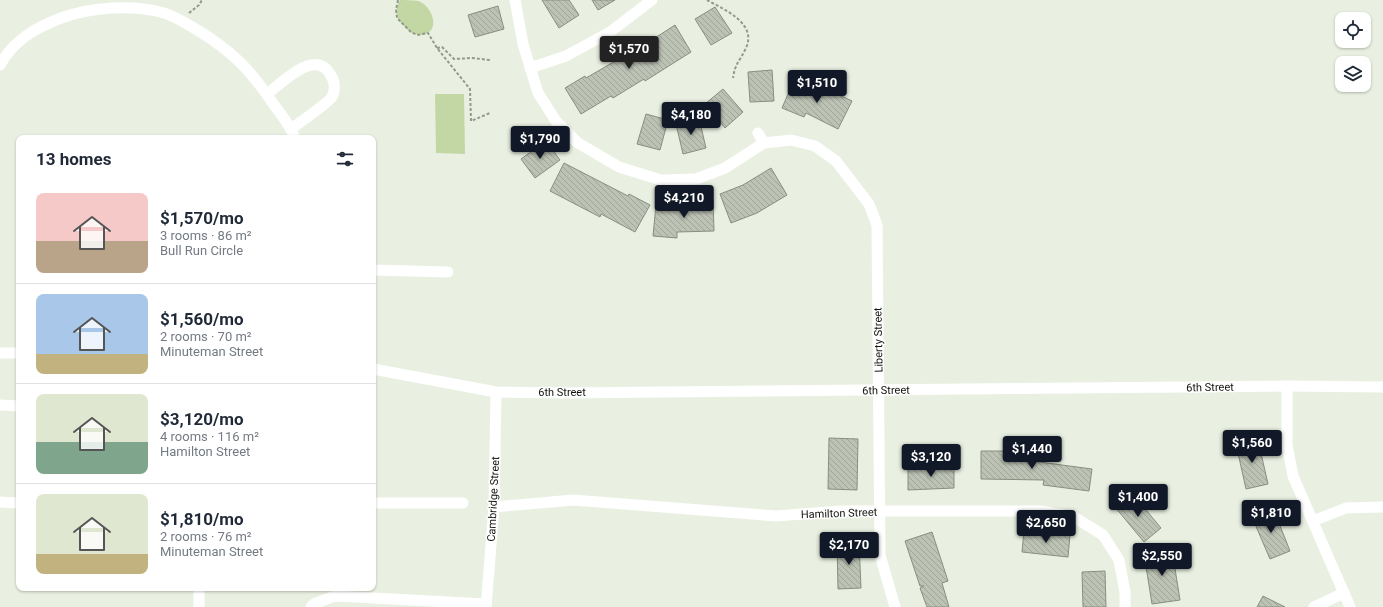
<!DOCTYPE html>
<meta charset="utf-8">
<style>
body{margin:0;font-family:Roboto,sans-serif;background:#f2f2f3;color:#1f2937;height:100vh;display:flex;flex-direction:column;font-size:15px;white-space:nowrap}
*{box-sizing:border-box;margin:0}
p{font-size:13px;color:#747a83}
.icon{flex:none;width:22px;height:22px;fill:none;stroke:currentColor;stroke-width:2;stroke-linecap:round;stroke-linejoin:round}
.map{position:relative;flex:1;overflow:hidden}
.details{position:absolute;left:16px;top:135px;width:360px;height:456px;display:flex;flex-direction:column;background:#fff;border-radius:8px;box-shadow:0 1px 3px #0004}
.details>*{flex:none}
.buttons{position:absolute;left:1335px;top:12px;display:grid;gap:8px}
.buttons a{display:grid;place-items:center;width:36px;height:36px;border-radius:8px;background:#fff;box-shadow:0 1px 3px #0004;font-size:20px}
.price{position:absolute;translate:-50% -34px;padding:0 9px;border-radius:4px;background:#111827;color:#fff;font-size:13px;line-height:26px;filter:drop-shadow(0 1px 2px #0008)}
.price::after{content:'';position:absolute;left:50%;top:24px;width:12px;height:9px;margin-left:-6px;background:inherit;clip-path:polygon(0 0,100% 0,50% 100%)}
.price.active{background:#222;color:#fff}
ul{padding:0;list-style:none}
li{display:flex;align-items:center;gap:12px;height:100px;padding:0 20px}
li+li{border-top:1px solid #e0e1e3}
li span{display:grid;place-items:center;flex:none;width:112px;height:80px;border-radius:8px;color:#555}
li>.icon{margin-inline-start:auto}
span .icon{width:48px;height:48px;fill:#fffc;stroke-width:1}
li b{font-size:17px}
h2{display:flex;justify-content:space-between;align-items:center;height:48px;padding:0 20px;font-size:17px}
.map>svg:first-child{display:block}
.park{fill:#c3d7a4}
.building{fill:url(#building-back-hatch);stroke:#888e80}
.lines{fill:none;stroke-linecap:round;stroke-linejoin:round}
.path{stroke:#94998e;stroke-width:2;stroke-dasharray:3 2;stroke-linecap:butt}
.minor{stroke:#fff;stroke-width:11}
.labels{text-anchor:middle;stroke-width:3;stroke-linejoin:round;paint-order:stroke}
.street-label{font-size:11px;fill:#12140f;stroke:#fff}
</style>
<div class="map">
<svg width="1383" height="607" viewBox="0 0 1383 607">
<defs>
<pattern id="building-back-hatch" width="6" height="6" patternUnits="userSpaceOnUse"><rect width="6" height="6" fill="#bcc2b4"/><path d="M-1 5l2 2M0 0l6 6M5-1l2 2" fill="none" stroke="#a1a69a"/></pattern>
</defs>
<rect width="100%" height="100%" fill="#e9f0e1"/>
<g class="park">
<path d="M400,0C405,0 413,0 418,1C432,5 442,32 422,35C418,35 413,34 410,32C407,29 404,26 401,23C395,16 395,8 400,0Z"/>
<path d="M435,94H464L465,154L436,153Z"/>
</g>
<g class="building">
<path d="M542,0H569L579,15L559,28Z"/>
<path d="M592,0H615L598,10Z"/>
<path d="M498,6L504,29L475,37L468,15Z"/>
<path d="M715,7L732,33L711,45L695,19Z"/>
<path d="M675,25L691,52L645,81L644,79L613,98L611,96L581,114L565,88L585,76L586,78L617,60L618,62Z"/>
<path d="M772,70L774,101L750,102L748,72Z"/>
<path d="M794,80L829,94L831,91L852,101L838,129L806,113L804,117L782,108Z"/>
<path d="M723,89L743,112L725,128L705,104Z"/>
<path d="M646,114L668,120L660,150L637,144Z"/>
<path d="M699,118L706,148L683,154L676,124Z"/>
<path d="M546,141L560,160L535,178L521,159Z"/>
<path d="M564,163L628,196L629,194L650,205L635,232L601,214L600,217L550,191Z"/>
<path d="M771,168L787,195L757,213L731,223L720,194L743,185Z"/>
<path d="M713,200L714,231L677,232V238L653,236L656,205L690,208V201Z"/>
<path d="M829,438L858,439L857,490L828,489Z"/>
<path d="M1258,440L1268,484L1246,489L1236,444Z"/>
<path d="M981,451H1032V461L1092,469L1089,491L1043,485L1044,480L981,479Z"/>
<path d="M954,466V488L908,490V467Z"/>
<path d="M1132,493L1161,528L1144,542L1115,507Z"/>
<path d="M1273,508L1290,551L1270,559L1252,517Z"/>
<path d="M1024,530L1070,535L1068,557L1022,552Z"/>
<path d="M932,532L948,581L942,583L949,607H927L920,588L924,586H920L905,541Z"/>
<path d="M859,542L861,588L838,589L837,543Z"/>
<path d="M1172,550L1180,600L1152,604L1144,554Z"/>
<path d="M1105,571L1106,607H1083L1082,572Z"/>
<path d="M1263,596L1285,607H1257Z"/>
</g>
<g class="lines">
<g class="path">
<path d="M398,0L396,10L397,18L411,32L417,35L428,33L437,48L470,89L471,121L490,113"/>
<path d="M707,0C725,10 759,24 745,50C739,62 735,64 733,78"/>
<path d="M189,13L199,5L202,0"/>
<path d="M437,48L442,47L454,59L472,58L490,60"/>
</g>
<g class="minor">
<path d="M515,0L523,44L538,93L556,121L578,143L619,167L661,180L696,179L725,168L764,143L791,140L815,146L836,161L869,204L877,225L880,555L895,607"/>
<path d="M0,65C14,40 35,28 61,18C91,7 133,4 164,13C174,16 184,22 194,28C231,50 250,69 274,105C282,115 290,126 295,138"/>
<path d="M530,68L566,56L610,32L652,0"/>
<path d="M267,94C282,83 315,48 330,74C335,81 336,88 332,97C328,103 299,123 291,129"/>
<path d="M758,133L764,143"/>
<path d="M373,270L448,272"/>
<path d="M0,353H19"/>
<path d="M373,369L496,392L563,393L1287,386L1383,387"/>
<path d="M1287,386V445L1293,476L1350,607"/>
<path d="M0,405L19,406"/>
<path d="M0,502L19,503"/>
<path d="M373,503H463"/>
<path d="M494,507L573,500L776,516L841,511H1041L1074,517L1103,535L1119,560L1125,592V607"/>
<path d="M1313,521L1346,508L1383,507"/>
<path d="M199,607V588"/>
<path d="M311,607L314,604L335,596L486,604"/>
<path d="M486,607L494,507L496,392"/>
<path d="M1314,607L1344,593"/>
</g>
</g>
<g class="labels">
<g class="street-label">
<text transform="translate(878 340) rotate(-91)" y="4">Liberty Street</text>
<text transform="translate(1210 387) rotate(-1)" y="4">6th Street</text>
<text transform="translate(886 390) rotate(-1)" y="4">6th Street</text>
<text x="562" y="396">6th Street</text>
<text transform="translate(493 499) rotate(-87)" y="4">Cambridge Street</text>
<text transform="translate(839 513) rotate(-2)" y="4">Hamilton Street</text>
</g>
</g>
</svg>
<div class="buttons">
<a><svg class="icon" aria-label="locate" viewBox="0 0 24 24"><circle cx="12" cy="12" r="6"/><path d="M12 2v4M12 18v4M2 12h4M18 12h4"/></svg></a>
<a><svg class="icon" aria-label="layers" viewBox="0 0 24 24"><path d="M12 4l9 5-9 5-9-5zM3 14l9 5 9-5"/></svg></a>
</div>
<b class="price active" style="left:629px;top:70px">$1,570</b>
<b class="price" style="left:817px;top:104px">$1,510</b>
<b class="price" style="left:691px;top:136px">$4,180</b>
<b class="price" style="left:540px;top:160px">$1,790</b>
<b class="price" style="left:684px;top:219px">$4,210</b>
<b class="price" style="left:1252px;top:464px">$1,560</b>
<b class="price" style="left:1032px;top:470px">$1,440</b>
<b class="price" style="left:931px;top:478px">$3,120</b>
<b class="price" style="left:1138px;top:518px">$1,400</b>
<b class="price" style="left:1271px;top:534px">$1,810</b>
<b class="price" style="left:1046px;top:544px">$2,650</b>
<b class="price" style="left:849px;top:566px">$2,170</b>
<b class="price" style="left:1162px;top:577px">$2,550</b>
<section class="details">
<h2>13 homes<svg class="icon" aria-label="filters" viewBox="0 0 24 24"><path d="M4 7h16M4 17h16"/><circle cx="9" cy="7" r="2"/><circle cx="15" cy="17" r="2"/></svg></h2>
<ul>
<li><span style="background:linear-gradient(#f6c9c9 60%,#b9a48a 0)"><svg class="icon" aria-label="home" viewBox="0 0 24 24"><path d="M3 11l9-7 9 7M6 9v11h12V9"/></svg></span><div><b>$1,570/mo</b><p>3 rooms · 86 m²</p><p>Bull Run Circle</p></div></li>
<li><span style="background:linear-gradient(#a9c7e8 75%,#c2b280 0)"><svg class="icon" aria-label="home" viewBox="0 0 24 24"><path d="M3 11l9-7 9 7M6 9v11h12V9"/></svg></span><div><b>$1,560/mo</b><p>2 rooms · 70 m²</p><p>Minuteman Street</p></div></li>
<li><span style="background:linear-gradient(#dfe7d0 60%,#7fa58c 0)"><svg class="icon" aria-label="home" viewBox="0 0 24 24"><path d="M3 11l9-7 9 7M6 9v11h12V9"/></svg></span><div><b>$3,120/mo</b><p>4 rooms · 116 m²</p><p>Hamilton Street</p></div></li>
<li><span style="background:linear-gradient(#dfe7d0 75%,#c2b280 0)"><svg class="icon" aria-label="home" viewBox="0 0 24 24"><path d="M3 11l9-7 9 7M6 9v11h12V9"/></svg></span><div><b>$1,810/mo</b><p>2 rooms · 76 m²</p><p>Minuteman Street</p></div></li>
</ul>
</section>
</div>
